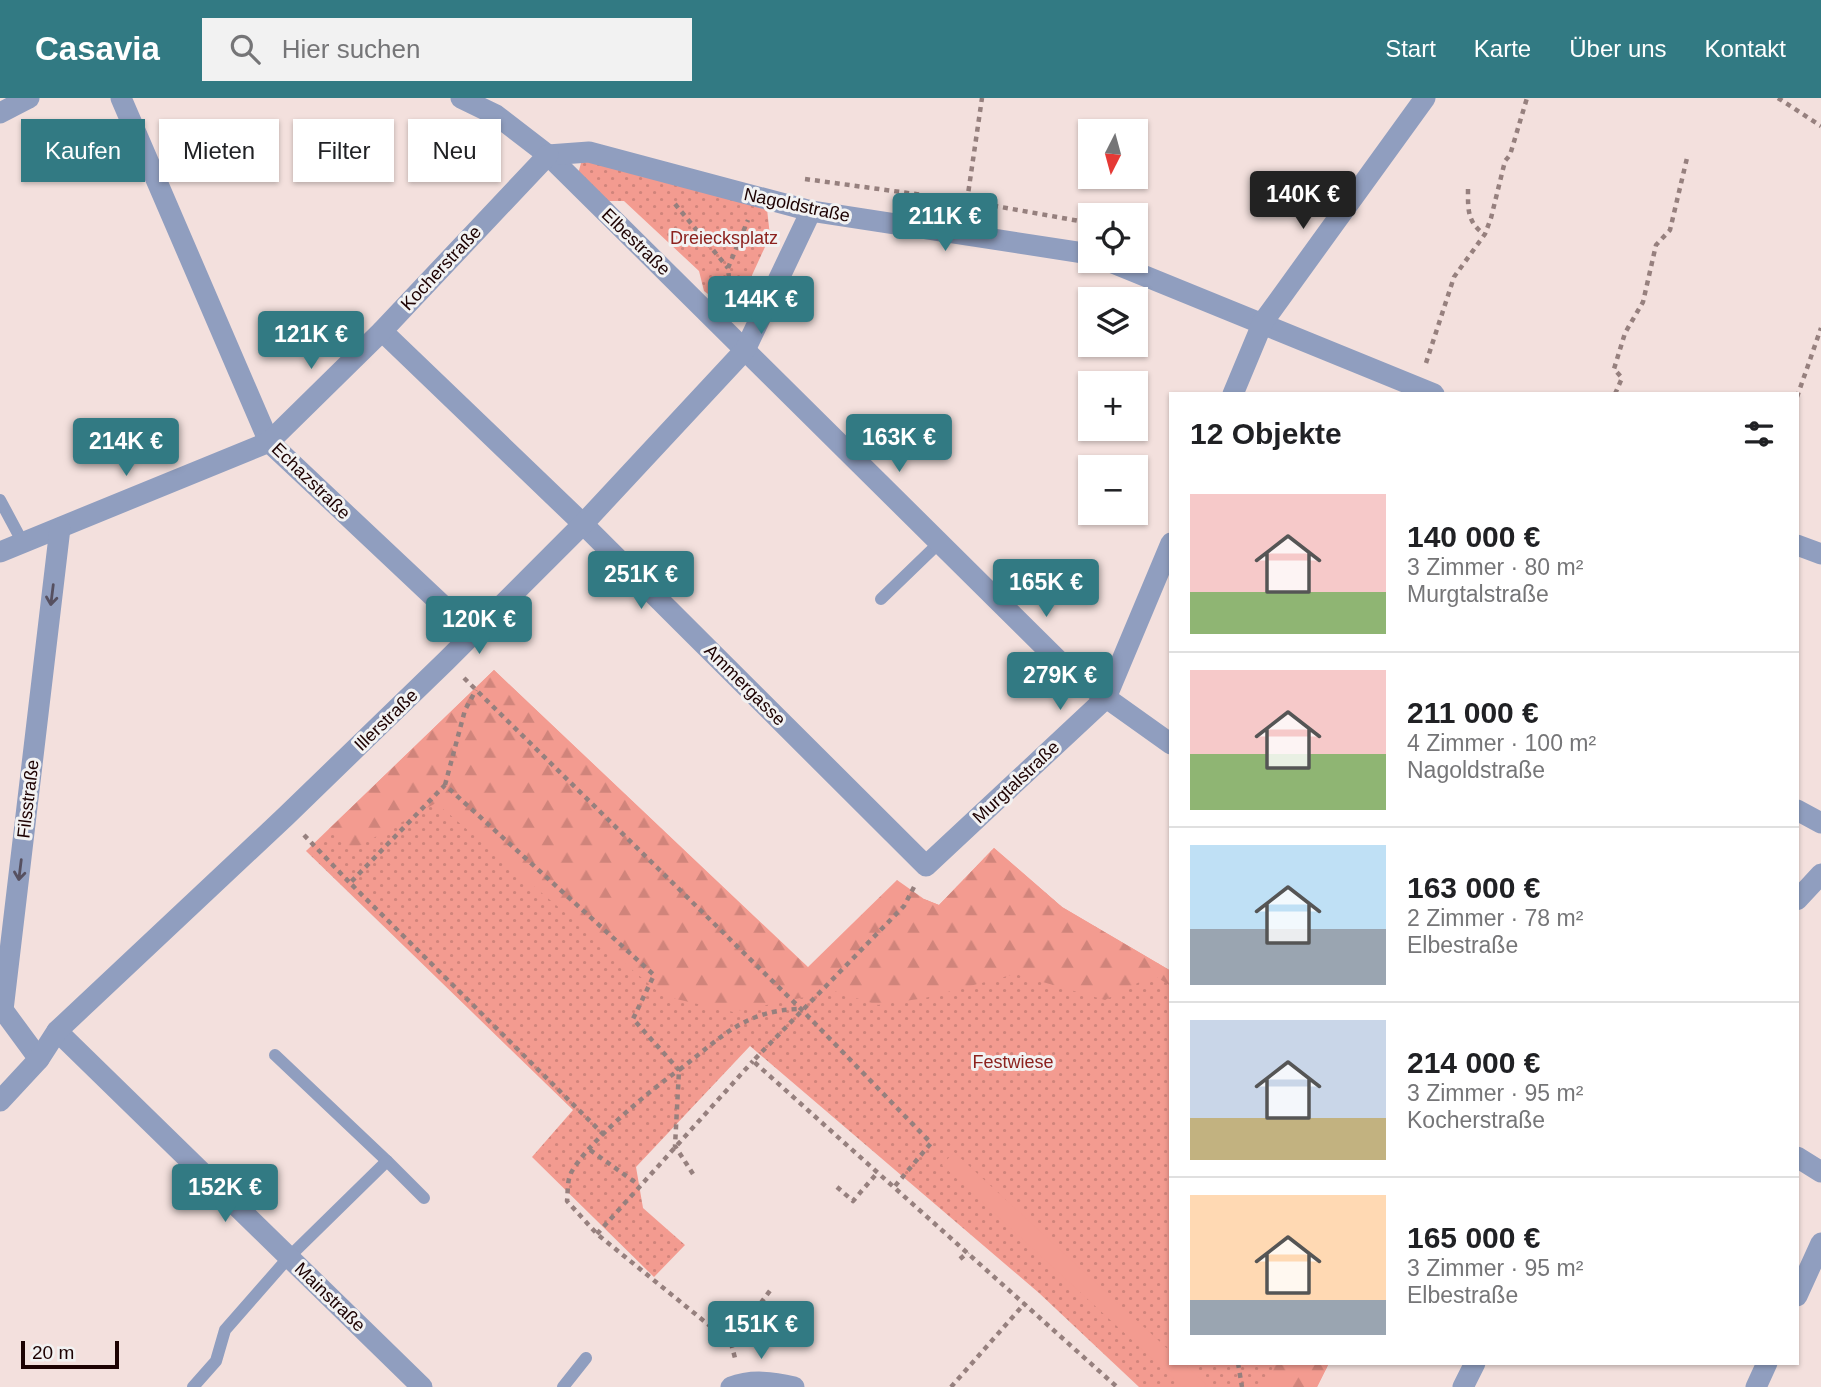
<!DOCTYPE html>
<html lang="de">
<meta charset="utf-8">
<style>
body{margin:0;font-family:Helvetica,sans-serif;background:#f2f2f2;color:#202124;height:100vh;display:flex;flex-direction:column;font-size:26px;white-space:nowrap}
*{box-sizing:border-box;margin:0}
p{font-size:23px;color:#757577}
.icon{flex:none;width:38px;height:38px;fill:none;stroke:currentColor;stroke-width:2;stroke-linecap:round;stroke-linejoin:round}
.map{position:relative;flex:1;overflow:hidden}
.side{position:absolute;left:1169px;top:294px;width:630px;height:973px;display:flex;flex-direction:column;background:#fff;border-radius:0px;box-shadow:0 2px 5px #0004}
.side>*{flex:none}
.banner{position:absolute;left:21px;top:21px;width:665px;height:63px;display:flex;gap:14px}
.needle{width:46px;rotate:186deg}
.fabs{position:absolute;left:1078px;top:21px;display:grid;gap:14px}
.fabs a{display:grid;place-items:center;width:70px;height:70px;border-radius:0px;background:#fff;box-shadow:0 2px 5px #0004;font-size:35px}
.scale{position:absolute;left:21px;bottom:18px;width:98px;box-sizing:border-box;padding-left:7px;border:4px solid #1d0202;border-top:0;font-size:19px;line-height:24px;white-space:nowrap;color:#1d0202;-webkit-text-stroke:5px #f2f2f2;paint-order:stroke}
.price{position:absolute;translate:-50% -60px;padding:0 16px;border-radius:7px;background:#327a83;color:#fff;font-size:23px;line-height:46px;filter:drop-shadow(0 2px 4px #0008)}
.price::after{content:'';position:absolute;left:50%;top:42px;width:21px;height:16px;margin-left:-10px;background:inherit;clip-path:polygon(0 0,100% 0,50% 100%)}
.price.active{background:#222;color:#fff}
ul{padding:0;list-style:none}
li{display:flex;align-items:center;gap:21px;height:175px;padding:0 21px}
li+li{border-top:2px solid #e0e0e0}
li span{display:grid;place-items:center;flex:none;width:196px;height:140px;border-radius:0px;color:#555}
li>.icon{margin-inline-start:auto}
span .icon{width:84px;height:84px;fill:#fffc;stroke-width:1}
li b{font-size:30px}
h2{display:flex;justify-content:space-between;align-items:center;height:84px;padding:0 21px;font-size:30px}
.pill{padding:0 24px;border-radius:0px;background:#fff;box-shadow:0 2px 5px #0004;font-size:24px;line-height:63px}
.pill.active{background:#327a83;color:#fff}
header{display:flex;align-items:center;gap:42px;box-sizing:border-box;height:98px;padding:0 35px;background:#327a83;color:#fff}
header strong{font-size:33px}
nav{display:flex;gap:38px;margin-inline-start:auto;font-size:24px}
.search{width:490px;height:63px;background:#f2f2f2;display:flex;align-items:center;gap:18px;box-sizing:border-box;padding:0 24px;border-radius:0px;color:#757577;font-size:26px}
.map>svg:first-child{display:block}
.grass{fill:url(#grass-dots)}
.forest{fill:url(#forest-firs)}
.garden{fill:#f39b90}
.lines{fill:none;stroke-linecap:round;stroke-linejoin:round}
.path{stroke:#96807e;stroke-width:4.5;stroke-dasharray:5 5;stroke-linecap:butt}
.service{stroke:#909ebf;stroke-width:12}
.minor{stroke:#909ebf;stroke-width:21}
.oneway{stroke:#565060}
.labels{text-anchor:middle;stroke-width:6;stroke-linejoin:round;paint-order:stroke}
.street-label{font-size:18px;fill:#1d0202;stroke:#f2f2f2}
.park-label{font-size:18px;fill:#8c221e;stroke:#f2f2f2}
</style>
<header>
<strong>Casavia</strong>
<div class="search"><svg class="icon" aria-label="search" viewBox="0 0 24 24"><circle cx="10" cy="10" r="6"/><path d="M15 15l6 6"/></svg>Hier suchen</div>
<nav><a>Start</a><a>Karte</a><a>Über uns</a><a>Kontakt</a></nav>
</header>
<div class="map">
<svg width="1821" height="1289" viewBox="0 0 1821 1289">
<defs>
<pattern id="grass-dots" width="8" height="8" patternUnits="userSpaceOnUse" patternTransform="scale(1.75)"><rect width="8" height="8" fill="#f39b90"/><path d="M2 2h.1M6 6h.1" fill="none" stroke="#d0847b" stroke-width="1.8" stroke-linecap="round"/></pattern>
<pattern id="forest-firs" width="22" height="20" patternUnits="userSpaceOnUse" patternTransform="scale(1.75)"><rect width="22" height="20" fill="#f39b90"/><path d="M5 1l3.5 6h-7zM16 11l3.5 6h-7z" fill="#d0847b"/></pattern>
</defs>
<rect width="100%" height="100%" fill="#f3e0dd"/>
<g class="grass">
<path d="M592,62L767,111L770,138L742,199C721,193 733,196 716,202L704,193L699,173L624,103H607L578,76L581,65Z"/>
<path d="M494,572L808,870L924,801L939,807L994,750L1062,809L1171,873V1265H1329L1317,1289H1139L1039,1195L750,948L636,1069L643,1110L685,1147L654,1179L532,1059L573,1012L306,753Z"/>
</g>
<g class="forest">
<path d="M494,572L808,869L897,782L924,801L939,807L994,750L1062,809L1171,873V888L1153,877L1105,902L1015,876L925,900L878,907L834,893L733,914L663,898L436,705L352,752L329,731Z"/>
<path d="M1276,1265H1329L1317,1289H1266Z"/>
</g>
<path class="garden" d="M954,1054L1171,1254V1265H1183L1208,1288L1183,1289L942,1067Z"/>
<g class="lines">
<g class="path">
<path d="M1778,0L1821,28"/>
<path d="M805,81L967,103L1085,124V129"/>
<path d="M1468,91C1468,111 1467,124 1484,136"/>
<path d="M967,103L982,0"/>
<path d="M675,106L728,170"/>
<path d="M731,200L728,170L748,122"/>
<path d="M1426,265L1454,179L1485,136L1491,120L1505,63L1510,57L1527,0"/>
<path d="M1615,296L1622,280L1614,271L1625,235L1643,204L1656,147L1670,132L1687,60"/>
<path d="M1797,299L1821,230"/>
<path d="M464,580L801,911L931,1045L895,1088"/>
<path d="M445,687L465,612L476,592"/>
<path d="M304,737L350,785"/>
<path d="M914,789L904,808L753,963L1117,1289"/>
<path d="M604,1037L350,785L445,687L654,877L633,921L679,972C651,991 586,1046 571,1075C567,1083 568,1095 567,1103L597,1136L731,1245L735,1260"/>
<path d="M590,1052L639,1087"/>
<path d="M693,1076L675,1048L679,972C721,940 744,912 800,911"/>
<path d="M837,1089L853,1103L878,1074"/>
<path d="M597,1136L753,963"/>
<path d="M960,1161L968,1154"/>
<path d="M731,1245L772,1190"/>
<path d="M1238,1265L1242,1289"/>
<path d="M951,1289L1025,1205"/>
</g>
<g class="service">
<path d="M0,402L23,445"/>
<path d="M881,501L939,445"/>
<path d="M275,957L387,1063"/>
<path d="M193,1289L216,1263L225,1232L289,1159L387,1063L424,1100"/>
<path d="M563,1289L586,1260"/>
</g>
<g class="minor">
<path d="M121,0L269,344L472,535"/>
<path d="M461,0L496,17L548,57L1070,574L1171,646"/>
<path d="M0,15L29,0"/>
<path d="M548,57L589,54L811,113L1090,156"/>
<path d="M1108,163L1434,296"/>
<path d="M382,233L583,426L926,768L1106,600L1171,445"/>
<path d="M1233,296L1263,224L1425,0"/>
<path d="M1797,447L1821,456"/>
<path d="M0,454L269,344L382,233L548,57"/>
<path d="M1797,712L1821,725"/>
<path d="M1797,802L1821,776"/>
<path d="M57,933L422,1289"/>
<path d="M39,961L3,912L60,430"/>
<path d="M0,1003L39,961L57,933L286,718L446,563L583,426L745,252L811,113"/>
<path d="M1797,1059L1821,1074"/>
<path d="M1797,1198L1821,1145"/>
<path d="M731,1289C752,1281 773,1284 794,1289"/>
<path d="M1463,1289L1475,1265"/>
<path d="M1756,1289L1767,1265"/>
</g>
</g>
<defs><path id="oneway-shaft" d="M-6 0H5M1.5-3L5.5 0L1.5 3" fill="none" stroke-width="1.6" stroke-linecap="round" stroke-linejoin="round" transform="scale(1.75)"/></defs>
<g class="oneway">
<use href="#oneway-shaft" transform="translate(52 497) rotate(97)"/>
<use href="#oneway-shaft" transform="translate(20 772) rotate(97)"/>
</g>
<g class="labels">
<g class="street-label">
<text transform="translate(797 107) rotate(12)" y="6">Nagoldstraße</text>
<text transform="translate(636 144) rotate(44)" y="6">Elbestraße</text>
<text transform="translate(441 170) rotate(-47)" y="6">Kocherstraße</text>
<text transform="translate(311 383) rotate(44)" y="6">Echazstraße</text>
<text transform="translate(745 587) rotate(45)" y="6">Ammergasse</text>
<text transform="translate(386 622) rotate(-44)" y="6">Illerstraße</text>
<text transform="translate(1016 684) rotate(-43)" y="6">Murgtalstraße</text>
<text transform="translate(28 701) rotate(-83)" y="6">Filsstraße</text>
<text transform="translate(330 1199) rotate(44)" y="6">Mainstraße</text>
</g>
<g class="park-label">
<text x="724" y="146">Dreiecksplatz</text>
<text x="1013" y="970">Festwiese</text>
</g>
</g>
</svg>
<div class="fabs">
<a><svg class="needle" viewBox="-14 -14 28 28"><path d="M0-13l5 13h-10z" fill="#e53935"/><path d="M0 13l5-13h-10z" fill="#757577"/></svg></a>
<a><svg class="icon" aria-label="locate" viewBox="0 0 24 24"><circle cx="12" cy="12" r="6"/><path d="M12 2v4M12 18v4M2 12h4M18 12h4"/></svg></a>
<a><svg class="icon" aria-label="layers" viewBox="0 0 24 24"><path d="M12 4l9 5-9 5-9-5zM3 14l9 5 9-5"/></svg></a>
<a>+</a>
<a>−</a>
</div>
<div class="scale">20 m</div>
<b class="price active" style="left:1303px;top:133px">140K €</b>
<b class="price" style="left:945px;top:155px">211K €</b>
<b class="price" style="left:761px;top:238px">144K €</b>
<b class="price" style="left:311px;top:273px">121K €</b>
<b class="price" style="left:899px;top:376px">163K €</b>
<b class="price" style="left:126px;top:380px">214K €</b>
<b class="price" style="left:641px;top:513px">251K €</b>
<b class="price" style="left:1046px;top:521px">165K €</b>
<b class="price" style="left:479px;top:558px">120K €</b>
<b class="price" style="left:1060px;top:614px">279K €</b>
<b class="price" style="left:225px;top:1126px">152K €</b>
<b class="price" style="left:761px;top:1263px">151K €</b>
<div class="banner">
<a class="pill active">Kaufen</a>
<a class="pill">Mieten</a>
<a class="pill">Filter</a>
<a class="pill">Neu</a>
</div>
<section class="side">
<h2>12 Objekte<svg class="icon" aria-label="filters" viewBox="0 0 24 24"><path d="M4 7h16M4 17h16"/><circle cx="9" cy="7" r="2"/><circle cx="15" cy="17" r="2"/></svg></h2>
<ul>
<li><span style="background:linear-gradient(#f6c9c9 70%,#8fb573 0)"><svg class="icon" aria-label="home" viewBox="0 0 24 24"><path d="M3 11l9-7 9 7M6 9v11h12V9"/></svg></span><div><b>140 000 €</b><p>3 Zimmer · 80 m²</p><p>Murgtalstraße</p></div></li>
<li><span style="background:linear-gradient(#f6c9c9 60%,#8fb573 0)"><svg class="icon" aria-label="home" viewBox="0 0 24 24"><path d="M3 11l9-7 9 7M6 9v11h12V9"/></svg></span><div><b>211 000 €</b><p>4 Zimmer · 100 m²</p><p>Nagoldstraße</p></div></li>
<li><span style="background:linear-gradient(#bfe0f5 60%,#9aa5b1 0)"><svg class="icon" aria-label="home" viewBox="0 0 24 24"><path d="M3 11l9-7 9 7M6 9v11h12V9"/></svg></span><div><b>163 000 €</b><p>2 Zimmer · 78 m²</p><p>Elbestraße</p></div></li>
<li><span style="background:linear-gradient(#c9d6e8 70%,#c2b280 0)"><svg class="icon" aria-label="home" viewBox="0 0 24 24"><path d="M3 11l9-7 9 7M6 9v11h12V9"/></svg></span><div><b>214 000 €</b><p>3 Zimmer · 95 m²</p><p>Kocherstraße</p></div></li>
<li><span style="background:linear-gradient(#ffd9b3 75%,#9aa5b1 0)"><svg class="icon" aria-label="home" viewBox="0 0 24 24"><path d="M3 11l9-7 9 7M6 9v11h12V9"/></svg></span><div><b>165 000 €</b><p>3 Zimmer · 95 m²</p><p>Elbestraße</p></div></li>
</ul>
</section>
</div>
